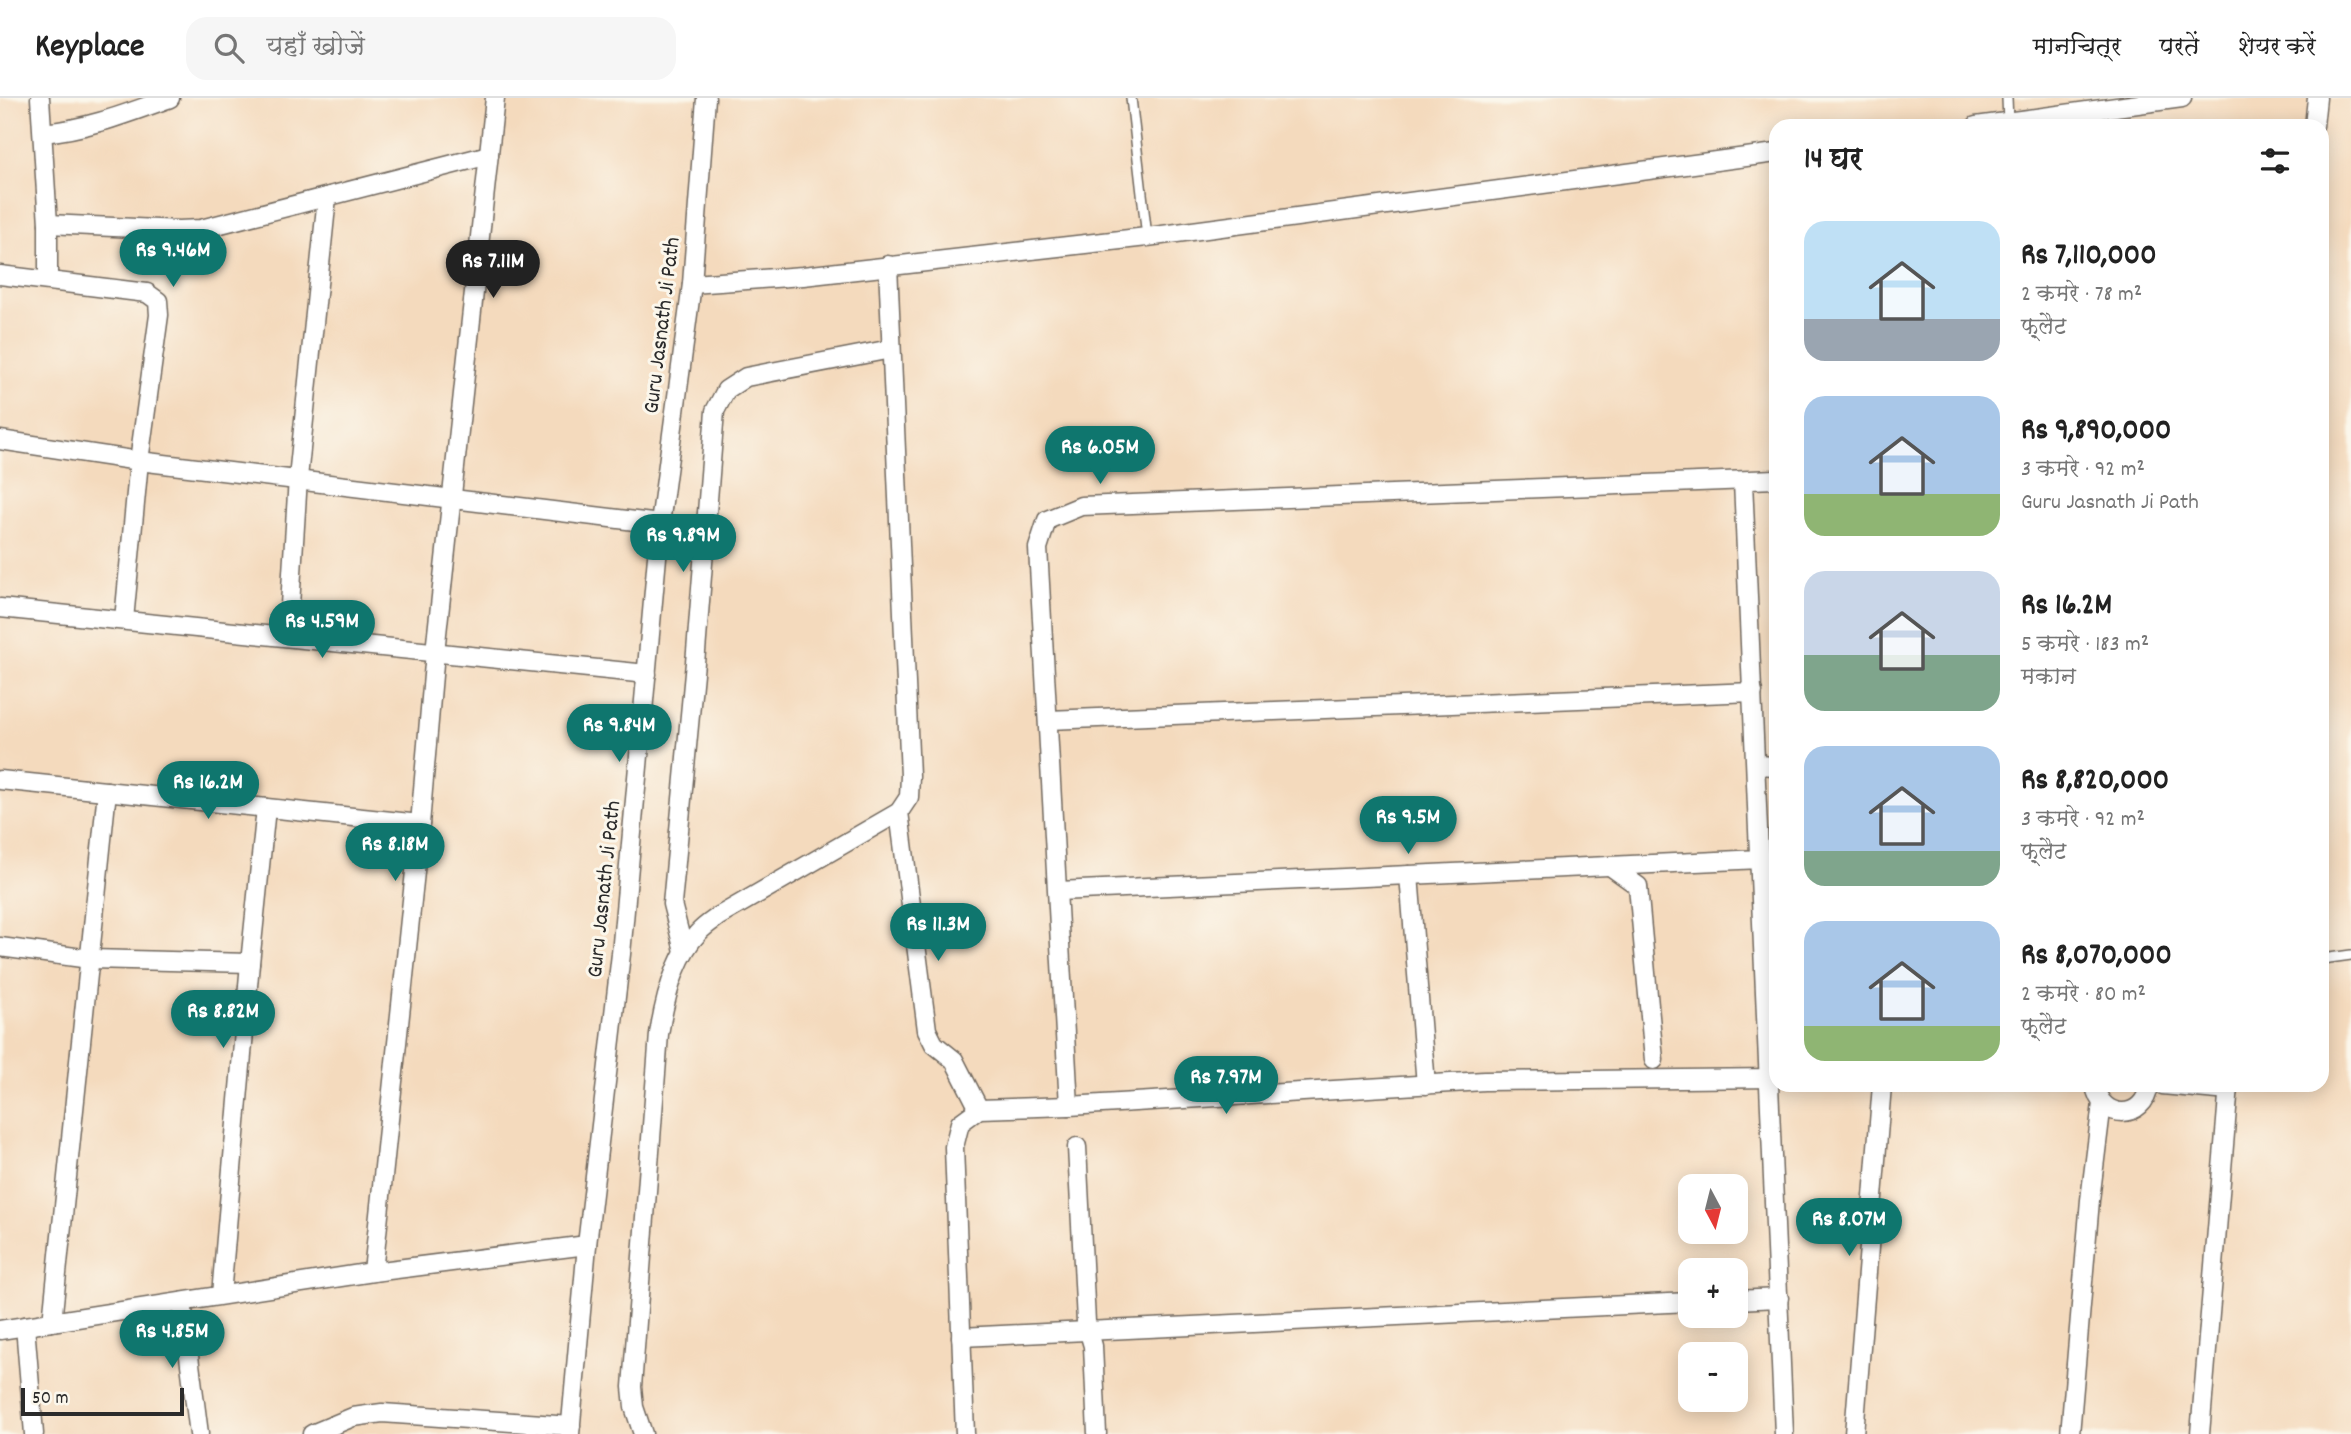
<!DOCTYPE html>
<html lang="hi">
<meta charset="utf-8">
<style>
body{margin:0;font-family:Dekko,"Playpen Sans Deva",sans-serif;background:#f6f6f6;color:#222;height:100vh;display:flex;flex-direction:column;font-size:26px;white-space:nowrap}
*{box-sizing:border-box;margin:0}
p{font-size:23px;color:#767676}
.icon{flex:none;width:38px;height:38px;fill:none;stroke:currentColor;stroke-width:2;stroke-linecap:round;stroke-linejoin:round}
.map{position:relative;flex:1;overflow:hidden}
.sheet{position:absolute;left:1769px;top:21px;width:560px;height:973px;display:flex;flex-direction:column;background:#fff;border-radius:21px;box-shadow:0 4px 18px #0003}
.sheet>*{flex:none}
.needle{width:46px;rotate:173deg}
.tools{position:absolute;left:1678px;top:1076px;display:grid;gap:14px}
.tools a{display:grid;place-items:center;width:70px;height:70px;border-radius:14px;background:#fff;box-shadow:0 4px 18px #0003;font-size:35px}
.scale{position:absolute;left:21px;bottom:18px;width:163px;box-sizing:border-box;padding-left:7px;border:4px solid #2b2b2b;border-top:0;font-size:19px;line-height:24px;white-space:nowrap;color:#2b2b2b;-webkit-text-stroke:5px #fbf7ec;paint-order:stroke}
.price{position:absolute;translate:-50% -60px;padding:0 16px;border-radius:24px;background:#0f766e;color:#fff;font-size:23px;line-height:46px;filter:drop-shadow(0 2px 4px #0008)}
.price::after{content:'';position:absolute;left:50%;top:42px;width:21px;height:16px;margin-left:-10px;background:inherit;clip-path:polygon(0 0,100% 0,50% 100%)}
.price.selected{background:#222;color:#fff}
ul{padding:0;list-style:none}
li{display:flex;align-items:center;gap:21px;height:175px;padding:0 35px}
li span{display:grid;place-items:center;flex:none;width:196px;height:140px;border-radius:21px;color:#555}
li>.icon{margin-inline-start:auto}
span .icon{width:84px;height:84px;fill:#fffc;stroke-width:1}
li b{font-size:30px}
h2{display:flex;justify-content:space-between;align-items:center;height:84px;padding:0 35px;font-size:30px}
header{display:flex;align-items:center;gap:42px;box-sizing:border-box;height:98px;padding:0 35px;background:#fff;border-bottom:2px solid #e0e0e0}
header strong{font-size:33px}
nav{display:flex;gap:38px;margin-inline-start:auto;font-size:24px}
.search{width:490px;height:63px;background:#f6f6f6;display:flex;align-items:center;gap:18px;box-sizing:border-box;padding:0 24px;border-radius:21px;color:#767676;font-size:26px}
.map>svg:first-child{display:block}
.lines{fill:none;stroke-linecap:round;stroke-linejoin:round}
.lane-casing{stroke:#71685e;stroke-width:12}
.street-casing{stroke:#71685e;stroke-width:21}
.lane{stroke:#fff;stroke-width:9}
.street{stroke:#fff;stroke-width:18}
.labels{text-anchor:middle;stroke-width:6;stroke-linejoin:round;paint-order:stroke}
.street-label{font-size:23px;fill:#2b2b2b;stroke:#fbf7ec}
</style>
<header>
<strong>Keyplace</strong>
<div class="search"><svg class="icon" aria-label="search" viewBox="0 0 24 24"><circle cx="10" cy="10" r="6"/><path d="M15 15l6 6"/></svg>यहाँ खोजें</div>
<nav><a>मानचित्र</a><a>परतें</a><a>शेयर करें</a></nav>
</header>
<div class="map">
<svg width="2351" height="1336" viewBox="0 0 2351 1336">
<rect width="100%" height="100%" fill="#fbf7ec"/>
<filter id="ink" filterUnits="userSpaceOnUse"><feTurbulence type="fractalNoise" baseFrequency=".0143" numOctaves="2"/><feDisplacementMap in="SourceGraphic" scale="14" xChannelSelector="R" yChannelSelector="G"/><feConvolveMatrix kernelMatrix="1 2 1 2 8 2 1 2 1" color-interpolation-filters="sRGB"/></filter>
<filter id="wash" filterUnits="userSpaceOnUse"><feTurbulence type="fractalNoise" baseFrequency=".00686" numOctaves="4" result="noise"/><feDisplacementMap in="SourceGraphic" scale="28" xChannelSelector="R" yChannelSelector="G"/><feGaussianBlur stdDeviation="1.57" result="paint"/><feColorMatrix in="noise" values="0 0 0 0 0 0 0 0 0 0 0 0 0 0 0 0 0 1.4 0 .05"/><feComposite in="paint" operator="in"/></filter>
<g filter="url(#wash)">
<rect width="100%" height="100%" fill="#f4dabd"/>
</g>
<g filter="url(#ink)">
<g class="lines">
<g class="lane-casing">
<g id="lane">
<path d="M1131,0L1147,139"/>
<path d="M2007,0L2008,24"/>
<path d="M2322,861L2351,857"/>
</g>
</g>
<g class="street-casing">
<g id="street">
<path d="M40,0L48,126V182"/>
<path d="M1976,28L2182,0"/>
<path d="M2314,28L2317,0"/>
<path d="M43,35C88,31 128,15 170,0"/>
<path d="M48,126L179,132L201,131L489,57"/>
<path d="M0,177L147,195L158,203L159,217L139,363L124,522"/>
<path d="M692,186L803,178L1147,139L1776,55"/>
<path d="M0,342L139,363L660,426"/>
<path d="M1743,383L1784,1336"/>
<path d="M0,510L647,576"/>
<path d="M288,539L298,380L327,99"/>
<path d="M1048,622L1753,594"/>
<path d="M1756,667L1776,668"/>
<path d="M0,682L420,726"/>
<path d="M899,714L927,932L934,946L954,962L979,1011"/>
<path d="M1610,768L1638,788L1654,962"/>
<path d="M1409,777L1426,987"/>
<path d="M1058,793L1761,761"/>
<path d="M0,849L90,861L250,865"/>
<path d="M684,853L672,806L696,554L715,313L726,292L746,279L891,251"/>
<path d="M2095,987C2100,1023 2145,1023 2149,987"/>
<path d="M2162,987L2229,993"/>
<path d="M1069,1008L1038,450L1047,422L1081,408L1776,381"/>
<path d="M1077,1049L1086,1224L1093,1248L1097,1336"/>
<path d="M373,1174L420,726L435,554L495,0"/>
<path d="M221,1197L250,865L266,710"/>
<path d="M1736,1202L1779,1200"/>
<path d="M182,1204L199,1336"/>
<path d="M52,1224L107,693"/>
<path d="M25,1228L34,1336"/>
<path d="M0,1232L373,1174L587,1147"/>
<path d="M961,1239L1690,1204"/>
<path d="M312,1336L353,1319L382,1315L571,1328"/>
<path d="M570,1336L587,1147L621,856L660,426L692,186L706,0"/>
<path d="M643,1336L634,1309L632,1289L659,936C664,905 675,859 698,835C704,828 712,823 719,818L899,714L909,699L910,678L888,167"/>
<path d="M965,1336L954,1049L960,1025L979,1011L1069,1008L1484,983L1776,980"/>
<path d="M1854,1336L1882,987"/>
<path d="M2070,1336L2090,1102L2102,1005"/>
<path d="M2200,1336L2229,987"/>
</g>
</g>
<use href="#lane" class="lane"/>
<use href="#street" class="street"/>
</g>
</g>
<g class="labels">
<g class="street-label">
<text transform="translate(660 227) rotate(-83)" y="8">Guru Jasnath Ji Path</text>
<text transform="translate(602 791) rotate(-84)" y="8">Guru Jasnath Ji Path</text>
</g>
</g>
</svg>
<div class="tools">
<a><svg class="needle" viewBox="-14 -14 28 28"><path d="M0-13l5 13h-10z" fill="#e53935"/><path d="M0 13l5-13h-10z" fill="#767676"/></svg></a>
<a>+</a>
<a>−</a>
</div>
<div class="scale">50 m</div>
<b class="price" style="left:173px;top:191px">Rs 9.46M</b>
<b class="price selected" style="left:493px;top:202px">Rs 7.11M</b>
<b class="price" style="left:1100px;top:388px">Rs 6.05M</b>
<b class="price" style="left:683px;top:476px">Rs 9.89M</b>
<b class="price" style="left:322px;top:562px">Rs 4.59M</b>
<b class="price" style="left:619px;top:666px">Rs 9.84M</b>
<b class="price" style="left:208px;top:723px">Rs 16.2M</b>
<b class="price" style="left:1408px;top:758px">Rs 9.5M</b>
<b class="price" style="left:395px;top:785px">Rs 8.18M</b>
<b class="price" style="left:938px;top:865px">Rs 11.3M</b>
<b class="price" style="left:223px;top:952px">Rs 8.82M</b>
<b class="price" style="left:1226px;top:1018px">Rs 7.97M</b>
<b class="price" style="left:1849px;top:1160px">Rs 8.07M</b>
<b class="price" style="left:172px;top:1272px">Rs 4.85M</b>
<section class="sheet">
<h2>14 घर<svg class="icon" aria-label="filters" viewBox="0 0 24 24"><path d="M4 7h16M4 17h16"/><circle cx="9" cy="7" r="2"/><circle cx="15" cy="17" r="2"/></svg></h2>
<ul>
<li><span style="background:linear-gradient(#bfe0f5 70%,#9aa5b1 0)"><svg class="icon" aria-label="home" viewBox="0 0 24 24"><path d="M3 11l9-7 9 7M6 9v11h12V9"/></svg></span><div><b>Rs 7,110,000</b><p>2 कमरे · 78 m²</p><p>फ़्लैट</p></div></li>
<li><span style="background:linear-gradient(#a9c7e8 70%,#8fb573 0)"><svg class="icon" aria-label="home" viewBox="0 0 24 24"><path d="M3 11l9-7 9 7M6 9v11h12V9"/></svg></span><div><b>Rs 9,890,000</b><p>3 कमरे · 92 m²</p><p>Guru Jasnath Ji Path</p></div></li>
<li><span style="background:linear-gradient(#c9d6e8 60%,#7fa58c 0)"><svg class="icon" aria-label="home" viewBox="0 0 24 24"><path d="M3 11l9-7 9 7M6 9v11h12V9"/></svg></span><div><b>Rs 16.2M</b><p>5 कमरे · 183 m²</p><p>मकान</p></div></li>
<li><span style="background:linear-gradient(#a9c7e8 75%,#7fa58c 0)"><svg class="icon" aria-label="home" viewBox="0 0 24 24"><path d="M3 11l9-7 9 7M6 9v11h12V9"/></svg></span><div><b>Rs 8,820,000</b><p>3 कमरे · 92 m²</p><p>फ़्लैट</p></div></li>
<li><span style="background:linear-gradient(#a9c7e8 75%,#8fb573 0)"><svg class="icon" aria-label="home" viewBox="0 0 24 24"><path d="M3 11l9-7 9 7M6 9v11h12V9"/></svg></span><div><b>Rs 8,070,000</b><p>2 कमरे · 80 m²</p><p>फ़्लैट</p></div></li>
</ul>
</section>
</div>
